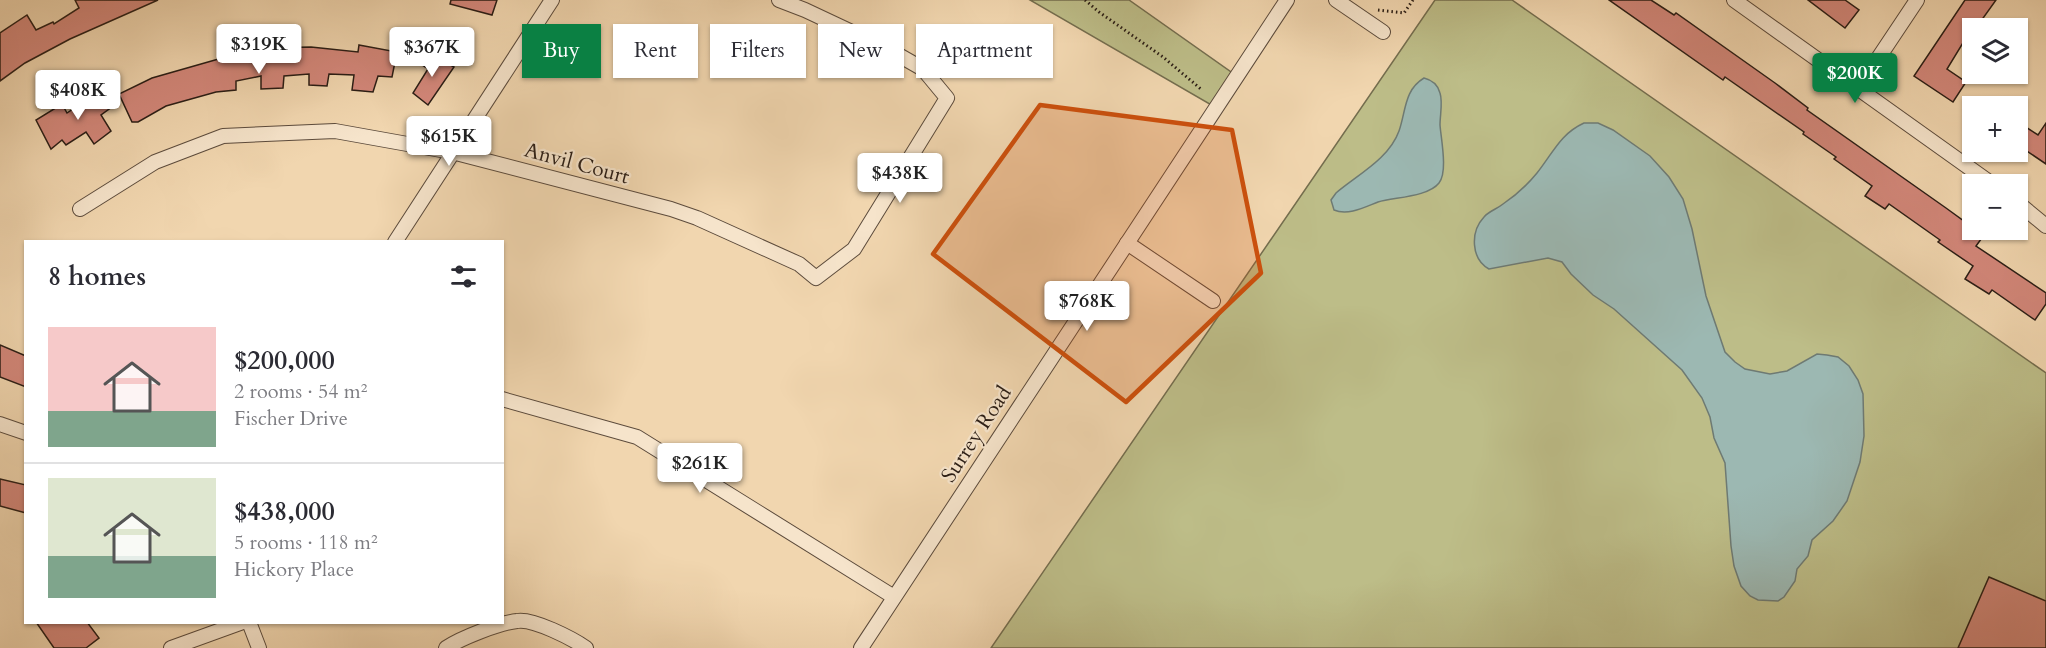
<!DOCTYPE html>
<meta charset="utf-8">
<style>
body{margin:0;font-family:Cardo,serif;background:#f2f2f3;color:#2b2b33;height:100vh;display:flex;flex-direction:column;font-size:22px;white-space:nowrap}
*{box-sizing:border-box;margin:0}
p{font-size:20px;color:#7c7c81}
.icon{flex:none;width:33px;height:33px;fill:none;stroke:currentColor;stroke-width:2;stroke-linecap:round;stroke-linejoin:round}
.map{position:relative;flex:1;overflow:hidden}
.details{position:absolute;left:24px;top:240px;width:480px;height:384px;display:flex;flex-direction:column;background:#fff;border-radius:0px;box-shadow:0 2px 4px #0004}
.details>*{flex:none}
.top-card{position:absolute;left:522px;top:24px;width:570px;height:54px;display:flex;gap:12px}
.buttons{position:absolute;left:1962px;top:18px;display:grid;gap:12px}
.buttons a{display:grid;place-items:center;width:66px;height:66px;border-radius:0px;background:#fff;box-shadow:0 2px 4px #0004;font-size:30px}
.price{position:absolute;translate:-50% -51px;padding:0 14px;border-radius:6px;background:#fff;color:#222;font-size:20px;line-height:39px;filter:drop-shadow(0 2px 3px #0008)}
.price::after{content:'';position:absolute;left:50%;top:36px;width:18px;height:14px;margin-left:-9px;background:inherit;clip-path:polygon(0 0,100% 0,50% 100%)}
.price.on{background:#0b8043;color:#fff}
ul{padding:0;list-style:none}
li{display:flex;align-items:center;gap:18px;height:150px;padding:0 24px}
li+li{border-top:2px solid #e1e1e2}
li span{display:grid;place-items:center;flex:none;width:168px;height:120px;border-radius:0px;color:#555}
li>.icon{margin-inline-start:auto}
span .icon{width:72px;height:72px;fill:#fffc;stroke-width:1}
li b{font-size:26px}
h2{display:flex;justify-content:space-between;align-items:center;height:72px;padding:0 24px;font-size:26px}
.chip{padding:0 21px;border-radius:0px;background:#fff;box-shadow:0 2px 4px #0004;font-size:21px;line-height:54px}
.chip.on{background:#0b8043;color:#fff}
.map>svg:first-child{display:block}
.green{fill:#bdbd88;stroke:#746d4e;stroke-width:1.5}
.water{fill:#9cb8b2;stroke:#6e7a73;stroke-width:1.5}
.building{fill:#d3877a;stroke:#2a1d15;stroke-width:1.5}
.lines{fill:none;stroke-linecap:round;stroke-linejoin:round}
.minor-casing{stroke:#5c4b3c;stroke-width:16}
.path{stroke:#2a1d15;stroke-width:3;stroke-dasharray:1.5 3;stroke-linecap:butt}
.minor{stroke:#f6e4cb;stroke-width:14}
.marked{fill:#cc500d;fill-opacity:0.2;stroke:#cc500d;stroke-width:4.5;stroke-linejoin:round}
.labels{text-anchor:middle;stroke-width:4.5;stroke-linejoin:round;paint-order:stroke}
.street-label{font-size:21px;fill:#2a1d15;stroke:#f6e4cb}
</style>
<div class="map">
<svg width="2046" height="648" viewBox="0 0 2046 648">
<rect width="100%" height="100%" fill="#f1d6af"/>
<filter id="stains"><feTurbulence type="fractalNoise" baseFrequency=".00333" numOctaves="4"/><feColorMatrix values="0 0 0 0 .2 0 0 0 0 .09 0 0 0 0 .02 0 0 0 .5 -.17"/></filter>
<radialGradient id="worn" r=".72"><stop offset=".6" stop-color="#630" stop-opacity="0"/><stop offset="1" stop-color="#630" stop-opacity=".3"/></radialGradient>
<g class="green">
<path d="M1030,0H1129L1241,79L1220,110Z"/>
<path d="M1435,0H1512L2046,373V648H991Z"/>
</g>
<g class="water">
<path d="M1424,78C1432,80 1438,85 1440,93C1443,102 1440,115 1440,125C1441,139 1448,172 1439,183C1428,197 1395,197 1378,202C1365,207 1348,216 1334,210L1331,200L1336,193C1357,175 1389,159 1399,131C1406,111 1404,90 1424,78Z"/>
<path d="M1584,123H1598L1613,130L1650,156L1669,177L1683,199L1692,229L1706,296L1725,352L1735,362L1745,369L1770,374L1787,371L1817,354L1827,355L1838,357L1849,366L1858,380L1863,394L1864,436L1860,462L1847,501L1833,521L1812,540L1808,556L1797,569L1795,581L1784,597L1778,601L1758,600L1750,596L1741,586L1734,566L1731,546L1725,463L1714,438L1710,417L1702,398L1682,370L1614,309L1593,295L1571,274L1562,262L1548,258L1489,269C1471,259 1470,232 1484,217C1489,211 1497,209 1503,204C1515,196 1528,184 1537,173C1553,153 1560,134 1584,123Z"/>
</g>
<g class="building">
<path d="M75,0H158L70,39L25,63L0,81V33L27,15L36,30L53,22L54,24L79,8Z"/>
<path d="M451,0H497L492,15L450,4Z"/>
<path d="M1609,0H1651L1674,15L1676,13L1775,83L1808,108L1807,110L1946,208L1972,227V230L1984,235L1976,246L2046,293V304L2035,320L1992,290L1989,294L1965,279L1973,266L1938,242L1940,240L1889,204L1885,209L1865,196L1872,186L1834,159L1836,157L1803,134L1804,132L1725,77L1723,80Z"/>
<path d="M1808,0H1845L1859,10L1845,28Z"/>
<path d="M1965,0H1996L1976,28H1972L1947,69L1966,82L1953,102L1914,76Z"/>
<path d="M359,45L397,52L392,77L378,76L373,92L352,90L354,75L329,74L327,86L309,85V74L284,76L283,88L261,89V76L236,81V90L216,92L166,106L138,122H132L119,94L152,78L222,58L261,52V48L311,47L358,52Z"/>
<path d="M424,55L435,56L454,67L428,105L413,93L428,69L418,62Z"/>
<path d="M105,87L116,104L101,115L111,131L94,144L86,132L66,145L62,140L51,149L36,120L62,104L67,113Z"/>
<path d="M2018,122L2038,135L2046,123V164L2018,145Z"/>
<path d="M0,345L26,356V387L0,377Z"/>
<path d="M0,479L26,485V513L0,506Z"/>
<path d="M1989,577L2046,601V648H1958Z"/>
<path d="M36,622H87L99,638L86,648H54Z"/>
</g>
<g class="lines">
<g class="minor-casing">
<g id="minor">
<path d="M1336,0L1383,32"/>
<path d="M1734,0L1992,184"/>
<path d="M1859,87L1917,0"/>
<path d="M2018,203L2046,226"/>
<path d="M80,209L155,162L223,136L335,131L452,152L671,209L697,218L799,264L816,278L854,249L947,98L923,69L888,49L805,10L779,0"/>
<path d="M395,242L552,0"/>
<path d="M1127,243L1213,301"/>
<path d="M502,399L637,437L894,597"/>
<path d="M0,424L26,433"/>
<path d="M249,622L259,648"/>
<path d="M171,648L243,622"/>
<path d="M446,648C461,638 499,623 517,621C533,618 573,639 586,648"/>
<path d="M861,648L1287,0"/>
</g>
</g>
<g class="path">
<path d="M1085,0L1099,12L1163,57L1202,90"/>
<path d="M1378,10L1404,13L1413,0"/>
</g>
<use href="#minor" class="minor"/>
</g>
<path class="marked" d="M1040,105L1232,130L1261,273L1126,402L933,254Z"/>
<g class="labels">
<g class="street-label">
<text transform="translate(577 163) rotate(15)" y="7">Anvil Court</text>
<text transform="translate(976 434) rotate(-57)" y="7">Surrey Road</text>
</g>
</g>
<rect width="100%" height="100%" filter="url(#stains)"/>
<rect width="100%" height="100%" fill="url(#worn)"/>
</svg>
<div class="buttons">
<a><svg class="icon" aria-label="layers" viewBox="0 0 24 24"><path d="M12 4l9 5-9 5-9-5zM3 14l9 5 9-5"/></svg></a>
<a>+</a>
<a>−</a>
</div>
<b class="price" style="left:259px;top:75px">$319K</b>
<b class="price" style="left:432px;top:78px">$367K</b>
<b class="price on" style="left:1855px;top:104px">$200K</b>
<b class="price" style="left:78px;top:121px">$408K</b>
<b class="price" style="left:449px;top:167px">$615K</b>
<b class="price" style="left:900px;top:204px">$438K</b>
<b class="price" style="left:1087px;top:332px">$768K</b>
<b class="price" style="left:700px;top:494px">$261K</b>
<div class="top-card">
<a class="chip on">Buy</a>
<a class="chip">Rent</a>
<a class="chip">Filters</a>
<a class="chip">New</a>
<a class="chip">Apartment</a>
</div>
<section class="details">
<h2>8 homes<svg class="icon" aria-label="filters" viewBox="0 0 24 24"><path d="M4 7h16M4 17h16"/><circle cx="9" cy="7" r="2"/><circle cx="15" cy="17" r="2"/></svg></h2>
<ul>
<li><span style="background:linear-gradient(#f6c9c9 70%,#7fa58c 0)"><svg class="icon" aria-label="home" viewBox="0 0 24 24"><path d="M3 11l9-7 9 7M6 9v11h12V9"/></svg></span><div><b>$200,000</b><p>2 rooms · 54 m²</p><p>Fischer Drive</p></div></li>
<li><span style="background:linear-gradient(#dfe7d0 65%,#7fa58c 0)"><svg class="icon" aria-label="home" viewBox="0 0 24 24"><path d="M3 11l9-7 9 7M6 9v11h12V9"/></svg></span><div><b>$438,000</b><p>5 rooms · 118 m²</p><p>Hickory Place</p></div></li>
</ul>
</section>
</div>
